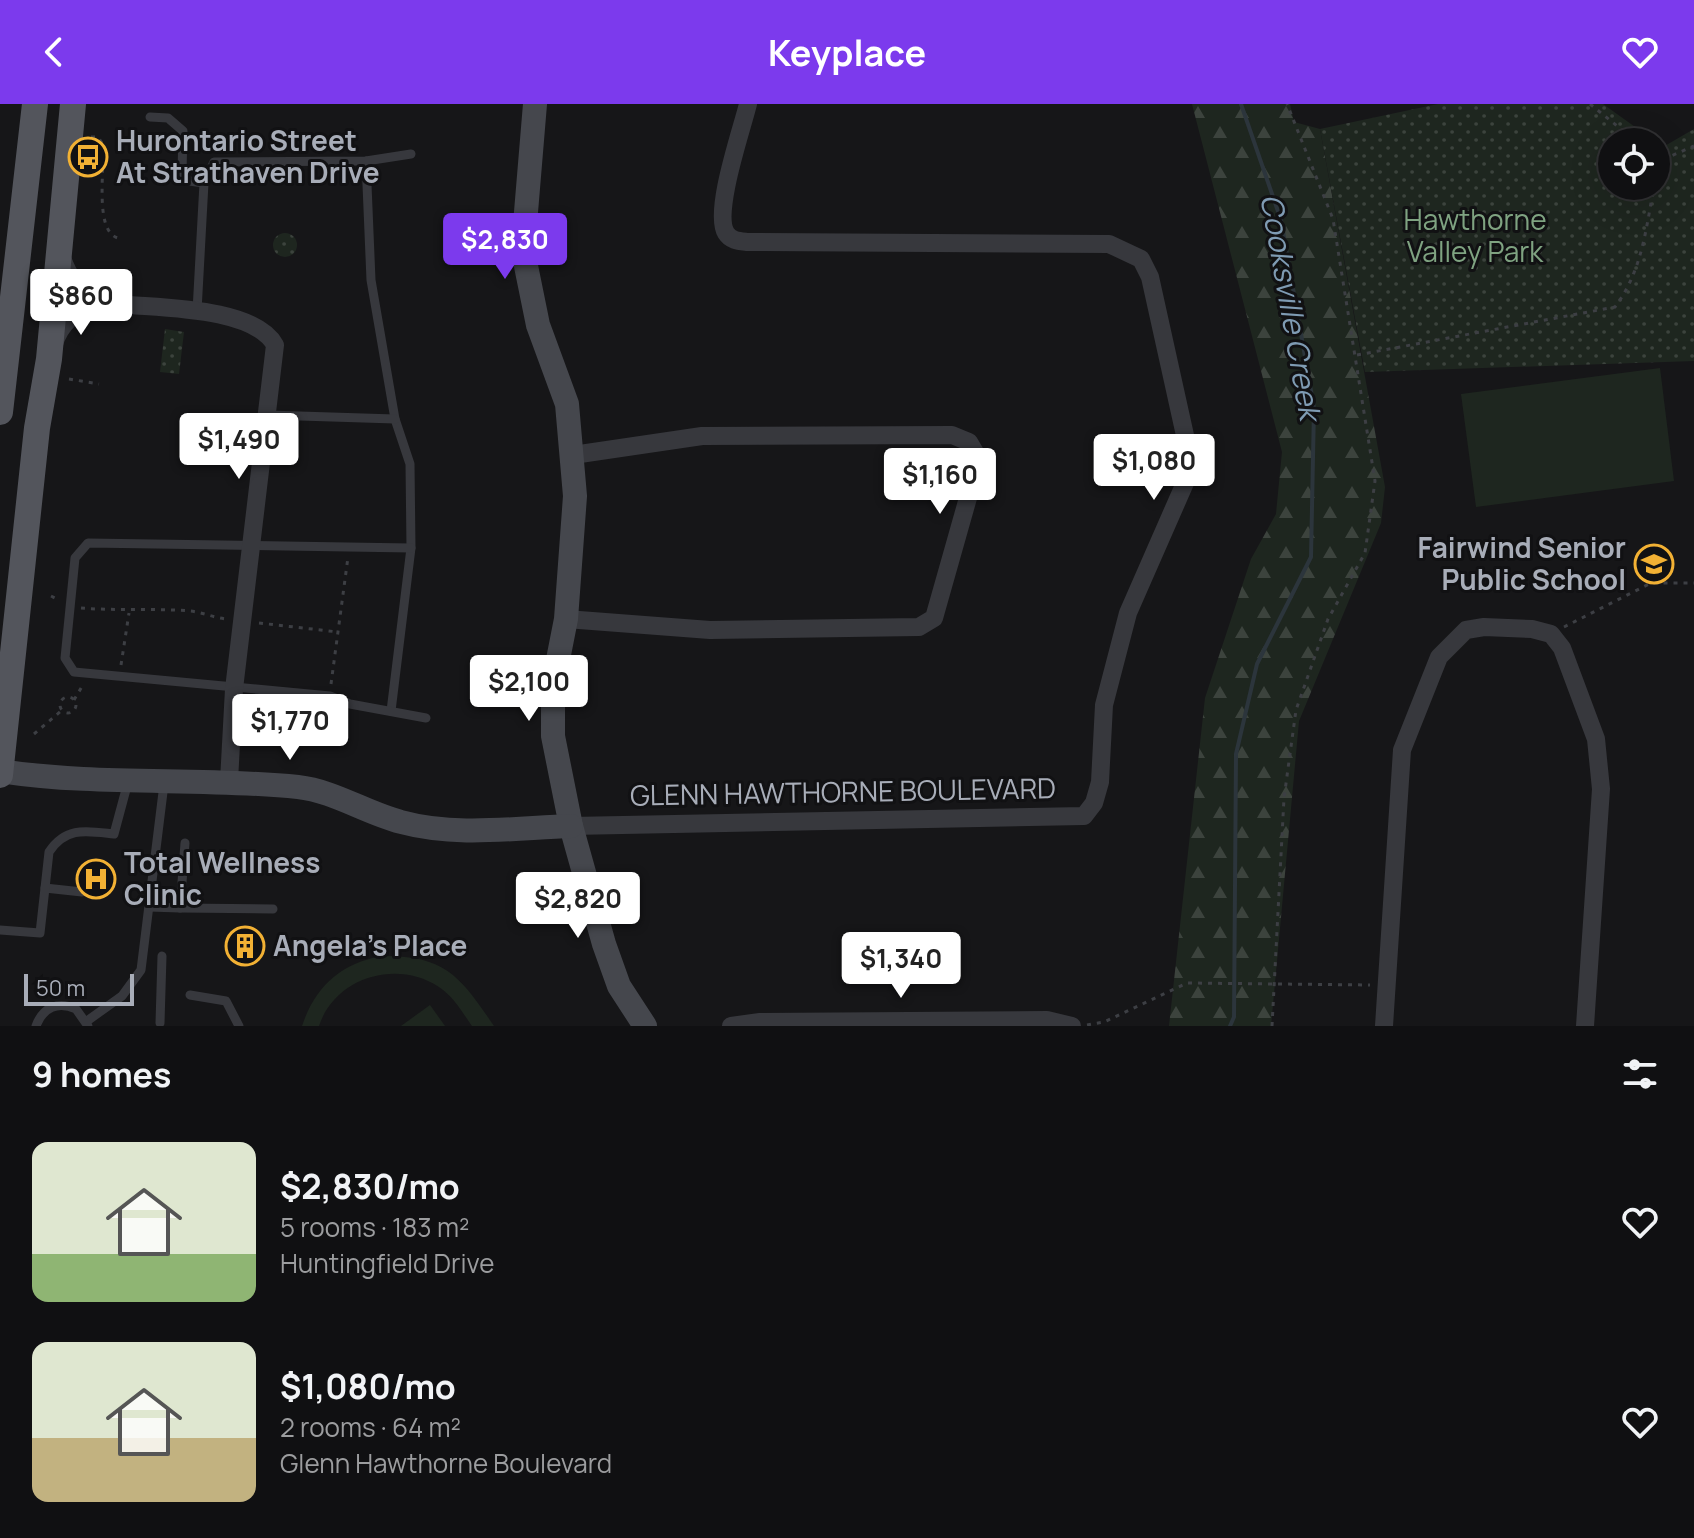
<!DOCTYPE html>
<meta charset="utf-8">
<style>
body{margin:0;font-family:Manrope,sans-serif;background:#1e1e20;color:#f1f3f6;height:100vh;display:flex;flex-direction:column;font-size:30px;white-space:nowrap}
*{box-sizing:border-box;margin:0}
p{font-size:26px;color:#9c9d9f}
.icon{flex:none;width:44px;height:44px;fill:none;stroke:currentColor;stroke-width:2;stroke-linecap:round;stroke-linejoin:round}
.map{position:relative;height:922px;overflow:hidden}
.sheet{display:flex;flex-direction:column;background:#101012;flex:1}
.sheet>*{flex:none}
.fabs{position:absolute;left:1598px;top:24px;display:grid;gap:16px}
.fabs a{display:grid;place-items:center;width:72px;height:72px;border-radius:50%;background:#101012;box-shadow:0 8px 32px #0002,0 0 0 2px #303032;font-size:40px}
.scale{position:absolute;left:24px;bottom:20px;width:110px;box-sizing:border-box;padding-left:8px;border:4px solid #a8adb8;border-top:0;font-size:22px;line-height:28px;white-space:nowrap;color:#a8adb8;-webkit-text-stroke:6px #111113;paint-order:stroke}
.price{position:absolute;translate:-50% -68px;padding:0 18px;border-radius:8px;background:#fff;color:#222;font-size:26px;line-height:52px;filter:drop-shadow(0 2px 4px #0008)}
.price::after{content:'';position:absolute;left:50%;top:48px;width:24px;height:18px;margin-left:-12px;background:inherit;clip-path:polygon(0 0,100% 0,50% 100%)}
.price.on{background:#7c3aed;color:#fff}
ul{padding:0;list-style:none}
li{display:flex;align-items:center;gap:24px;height:200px;padding:0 32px}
li span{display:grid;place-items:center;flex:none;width:224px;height:160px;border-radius:16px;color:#555}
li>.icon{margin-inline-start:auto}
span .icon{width:96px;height:96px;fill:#fffc;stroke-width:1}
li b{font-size:34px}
h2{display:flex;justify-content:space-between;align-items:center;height:96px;padding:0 32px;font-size:34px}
header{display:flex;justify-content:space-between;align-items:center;height:104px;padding:0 32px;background:#7c3aed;color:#fff;font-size:36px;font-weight:700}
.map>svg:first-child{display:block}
.grass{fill:#1e261f}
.forest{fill:url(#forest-firs)}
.park{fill:url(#park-dots);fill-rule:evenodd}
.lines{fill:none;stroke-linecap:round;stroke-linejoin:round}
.stream{stroke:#2c353c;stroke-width:4}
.path{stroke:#3d3f44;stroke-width:3;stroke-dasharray:4 6;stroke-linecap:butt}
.lane{stroke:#37383d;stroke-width:9}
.street{stroke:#37383d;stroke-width:18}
.secondary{stroke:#45474d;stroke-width:24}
.primary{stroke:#53555c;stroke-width:26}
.labels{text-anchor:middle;stroke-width:6;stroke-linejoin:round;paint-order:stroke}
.poi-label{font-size:28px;font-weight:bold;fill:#a8adb8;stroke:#111113;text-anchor:start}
.park-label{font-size:28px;fill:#7fa381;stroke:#111113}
.street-label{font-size:28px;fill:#a8adb8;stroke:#111113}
.water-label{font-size:30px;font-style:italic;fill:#7f9bb3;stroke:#111113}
</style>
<header><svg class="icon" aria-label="back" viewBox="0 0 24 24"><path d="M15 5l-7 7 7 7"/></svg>Keyplace<svg class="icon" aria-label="heart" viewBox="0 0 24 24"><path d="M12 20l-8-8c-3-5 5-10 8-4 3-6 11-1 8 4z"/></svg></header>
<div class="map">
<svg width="1694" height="922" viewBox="0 0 1694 922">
<defs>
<pattern id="forest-firs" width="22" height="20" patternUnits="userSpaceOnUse" patternTransform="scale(2)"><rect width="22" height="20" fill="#1e261f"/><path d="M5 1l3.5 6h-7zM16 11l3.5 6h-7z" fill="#3c433d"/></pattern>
<pattern id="park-dots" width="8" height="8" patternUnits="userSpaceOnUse" patternTransform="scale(2)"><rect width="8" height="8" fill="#1e261f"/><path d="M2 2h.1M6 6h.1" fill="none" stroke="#3c433d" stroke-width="1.8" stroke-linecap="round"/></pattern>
</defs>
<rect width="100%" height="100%" fill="#161618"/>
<g class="grass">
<path d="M1660,264L1674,377L1476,403L1461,290Z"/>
<path d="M381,852C445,851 460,872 494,922H472C462,908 454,893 439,883C397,855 335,873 319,922H302C315,883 340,860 381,852Z"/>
<path d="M430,901L445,922H401Z"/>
</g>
<path class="forest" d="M1192,0H1290L1294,18L1320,25L1385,383L1381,419L1299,617L1271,922H1169L1205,594L1251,455L1276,410L1282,348Z"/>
<g class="park">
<path d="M1438,0H1603L1663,43L1694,25V257L1365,268L1320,25ZM1612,38H1656V82H1612Z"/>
<circle cx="285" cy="141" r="12"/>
<path d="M165,225L184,228L179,270L160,268Z"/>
</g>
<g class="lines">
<path class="stream" d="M1230,922L1234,913L1236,650L1257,560L1311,453L1314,304L1281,116L1241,0"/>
<g class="path">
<path d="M1590,0L1637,38"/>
<path d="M91,33H98L102,39C106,61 93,127 118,134"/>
<path d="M1656,71L1657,58L1694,42"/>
<path d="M1357,251L1615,203C1642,167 1646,125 1654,82"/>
<path d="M69,275L99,280"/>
<path d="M51,492L59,496"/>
<path d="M81,504C117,507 154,504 190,507C202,508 214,514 227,515"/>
<path d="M259,519L338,528"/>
<path d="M1564,523L1651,479H1694"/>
<path d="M121,561L129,509"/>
<path d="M331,580L348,453"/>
<circle cx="68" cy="601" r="8"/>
<path d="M74,596L84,579"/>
<path d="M34,630L61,607"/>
<path d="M1087,921L1104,918L1187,879L1370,881"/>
<path d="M1272,922L1284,694L1296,606L1328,515L1365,449L1375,377L1333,115L1287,0"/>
</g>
<g class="lane">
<path d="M150,13L168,14L183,27L182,68L189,77L204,79"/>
<path d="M366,57L371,176L395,315L410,360L411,444L391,607"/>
<path d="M197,207L204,79L214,58L366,57L411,50"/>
<path d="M268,311L395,315"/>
<path d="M411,444L88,439L75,454L65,554L74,568L330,592L350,600L426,614"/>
<path d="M45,784L82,788"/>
<path d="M149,803L180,804L185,739"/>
<path d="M180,804L273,805"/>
<path d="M0,826L40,829L49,748C66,722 87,727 114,730L128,678"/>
<path d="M190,891L226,897L239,922"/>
<path d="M87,917L122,892L141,866L164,680"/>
<path d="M160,919L162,852"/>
<path d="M36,922C43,903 58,897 76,905L88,922"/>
</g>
<g class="street">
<path d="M61,151C67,169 77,186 93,196C102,201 120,200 130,201C168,204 255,205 275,241L234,585L229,677"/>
<path d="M54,240C60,219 76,208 94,197"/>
<path d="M566,515L710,526L919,523L934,514L979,355L969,338L952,331L702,332L573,351"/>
<path d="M571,722L1084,712L1094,699L1100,678L1104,601L1128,509L1192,363L1150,173L1141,155L1109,140L748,138C739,137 731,137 726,129C713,108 742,25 748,0"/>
<path d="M731,922L760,918L1047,916L1072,922"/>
<path d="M1384,922L1402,646L1439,553L1466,526L1484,523L1532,525L1551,530L1562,544L1596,635L1601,685L1585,922"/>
</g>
<g class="secondary">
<path d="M535,0L524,132L526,162L538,221L567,300L575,392L566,515L553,581V632L571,722L604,840L619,882L645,922"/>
<path d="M0,667C99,682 199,673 298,683C334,687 366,709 401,718C456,733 515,724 571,722"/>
</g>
<g class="primary">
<path d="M0,308L35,0"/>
<path d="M0,671L37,324L49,255L73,0"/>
</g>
</g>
<defs>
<g id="bus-ring" transform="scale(2)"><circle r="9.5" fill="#111113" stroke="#f2b134" stroke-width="1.5"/><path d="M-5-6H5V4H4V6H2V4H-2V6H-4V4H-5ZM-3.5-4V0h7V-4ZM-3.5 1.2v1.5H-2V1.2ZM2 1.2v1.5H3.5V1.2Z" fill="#f2b134"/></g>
<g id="school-ring" transform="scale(2)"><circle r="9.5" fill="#111113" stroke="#f2b134" stroke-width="1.5"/><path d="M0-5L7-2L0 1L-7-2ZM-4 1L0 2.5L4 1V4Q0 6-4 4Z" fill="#f2b134"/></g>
<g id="hospital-ring" transform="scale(2)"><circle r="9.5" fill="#111113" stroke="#f2b134" stroke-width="1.5"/><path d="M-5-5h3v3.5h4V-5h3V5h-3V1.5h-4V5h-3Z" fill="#f2b134"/></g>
<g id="building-ring" transform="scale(2)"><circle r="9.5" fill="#111113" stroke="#f2b134" stroke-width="1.5"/><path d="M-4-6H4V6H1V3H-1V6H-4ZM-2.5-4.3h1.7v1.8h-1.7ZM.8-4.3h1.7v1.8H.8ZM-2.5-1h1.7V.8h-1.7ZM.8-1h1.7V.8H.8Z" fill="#f2b134"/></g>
</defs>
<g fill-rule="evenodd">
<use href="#bus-ring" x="88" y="53"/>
<use href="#school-ring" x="1654" y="460"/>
<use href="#hospital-ring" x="96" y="775"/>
<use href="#building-ring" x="245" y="842"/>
</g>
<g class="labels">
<g class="poi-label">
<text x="116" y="47">Hurontario Street<tspan x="116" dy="32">At Strathaven Drive</tspan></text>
<text x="1626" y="454" text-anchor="end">Fairwind Senior<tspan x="1626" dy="32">Public School</tspan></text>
<text x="124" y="769">Total Wellness<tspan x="124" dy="32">Clinic</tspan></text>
<text x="273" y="852">Angela's Place</text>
</g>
<g class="park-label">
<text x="1475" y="126">Hawthorne<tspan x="1475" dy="32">Valley Park</tspan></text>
</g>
<g class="street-label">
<text transform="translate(843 688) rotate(-1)" y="10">GLENN HAWTHORNE BOULEVARD</text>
</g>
<g class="water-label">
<text transform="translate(1290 203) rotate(80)" y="10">Cooksville Creek</text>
</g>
</g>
</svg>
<div class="fabs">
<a><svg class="icon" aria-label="locate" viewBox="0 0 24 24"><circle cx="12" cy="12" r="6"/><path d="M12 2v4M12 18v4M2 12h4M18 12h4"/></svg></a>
</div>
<div class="scale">50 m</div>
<b class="price on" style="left:505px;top:177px">$2,830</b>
<b class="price" style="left:81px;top:233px">$860</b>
<b class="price" style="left:239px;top:377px">$1,490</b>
<b class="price" style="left:1154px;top:398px">$1,080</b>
<b class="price" style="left:940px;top:412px">$1,160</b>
<b class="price" style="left:529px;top:619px">$2,100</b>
<b class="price" style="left:290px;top:658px">$1,770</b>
<b class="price" style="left:578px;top:836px">$2,820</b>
<b class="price" style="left:901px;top:896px">$1,340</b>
</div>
<section class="sheet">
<h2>9 homes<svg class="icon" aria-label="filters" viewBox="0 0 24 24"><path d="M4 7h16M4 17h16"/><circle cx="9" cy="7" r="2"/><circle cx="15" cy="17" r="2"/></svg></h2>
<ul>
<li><span style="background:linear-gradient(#dfe7d0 70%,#8fb573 0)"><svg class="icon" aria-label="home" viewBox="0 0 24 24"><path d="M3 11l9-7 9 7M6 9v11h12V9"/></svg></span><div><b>$2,830/mo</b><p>5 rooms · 183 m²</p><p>Huntingfield Drive</p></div><svg class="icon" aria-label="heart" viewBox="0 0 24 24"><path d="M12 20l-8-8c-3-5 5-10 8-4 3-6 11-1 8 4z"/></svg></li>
<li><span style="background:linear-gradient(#dfe7d0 60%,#c2b280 0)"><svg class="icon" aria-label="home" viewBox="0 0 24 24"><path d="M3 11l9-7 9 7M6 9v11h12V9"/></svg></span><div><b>$1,080/mo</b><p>2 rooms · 64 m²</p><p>Glenn Hawthorne Boulevard</p></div><svg class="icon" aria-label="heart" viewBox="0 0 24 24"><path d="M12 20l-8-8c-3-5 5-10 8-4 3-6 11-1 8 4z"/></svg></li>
</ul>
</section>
